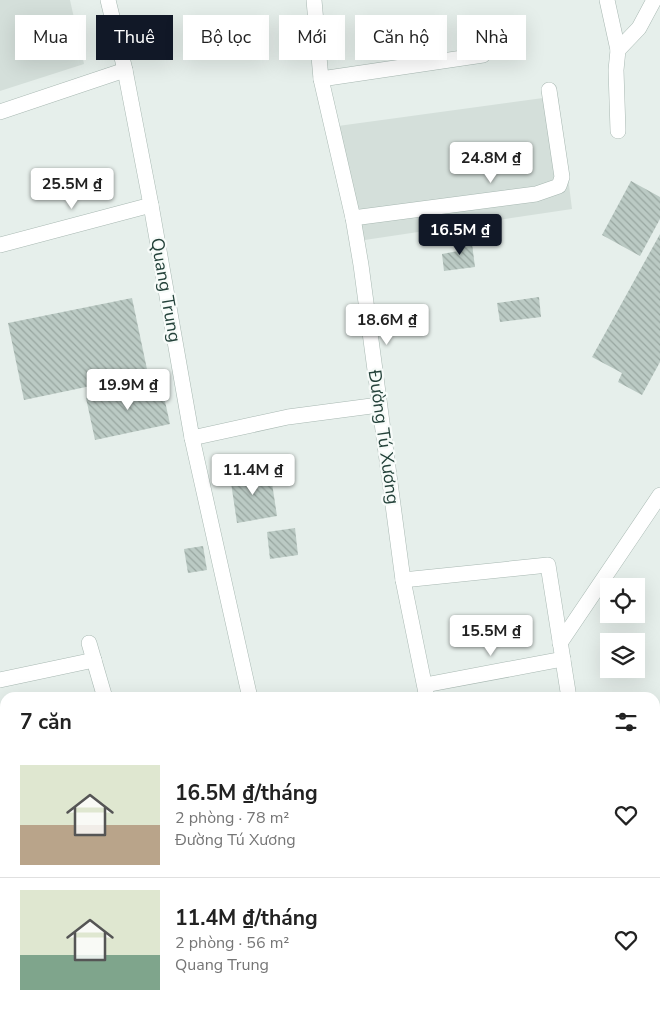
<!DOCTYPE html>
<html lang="vi">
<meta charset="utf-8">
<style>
body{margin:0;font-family:"Nunito Sans",sans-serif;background:#f6f6f6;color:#222;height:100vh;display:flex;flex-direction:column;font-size:19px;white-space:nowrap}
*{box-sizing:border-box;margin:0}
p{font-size:16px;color:#767676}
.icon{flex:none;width:28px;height:28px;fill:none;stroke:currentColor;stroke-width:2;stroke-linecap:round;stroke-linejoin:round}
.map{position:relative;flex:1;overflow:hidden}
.panel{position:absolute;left:0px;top:692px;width:660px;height:321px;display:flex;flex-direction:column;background:#fff;border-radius:15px 15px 0 0;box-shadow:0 5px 20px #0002}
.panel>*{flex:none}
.hud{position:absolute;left:15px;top:15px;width:630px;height:45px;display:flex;gap:10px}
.controls{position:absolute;left:600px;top:578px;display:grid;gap:10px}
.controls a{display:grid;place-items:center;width:45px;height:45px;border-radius:0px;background:#fff;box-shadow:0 5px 20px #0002;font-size:25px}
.price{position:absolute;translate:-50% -42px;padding:0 11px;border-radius:5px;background:#fff;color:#222;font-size:16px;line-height:32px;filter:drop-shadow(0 1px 2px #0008)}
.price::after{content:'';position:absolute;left:50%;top:30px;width:15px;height:11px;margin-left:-8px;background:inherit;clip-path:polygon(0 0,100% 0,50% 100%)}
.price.current{background:#111827;color:#fff}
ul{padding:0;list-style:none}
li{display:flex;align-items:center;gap:15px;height:125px;padding:0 20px}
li+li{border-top:1px solid #e0e0e0}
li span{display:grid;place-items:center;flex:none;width:140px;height:100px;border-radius:0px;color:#555}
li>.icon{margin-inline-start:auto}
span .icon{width:60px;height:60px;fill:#fffc;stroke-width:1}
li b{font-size:21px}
h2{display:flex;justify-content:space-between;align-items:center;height:60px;padding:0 20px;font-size:21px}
.pill{padding:0 18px;border-radius:0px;background:#fff;box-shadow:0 5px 20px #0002;font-size:18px;line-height:45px}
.pill.current{background:#111827;color:#fff}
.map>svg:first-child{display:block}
.built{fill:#d4dfda}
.building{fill:url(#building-back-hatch)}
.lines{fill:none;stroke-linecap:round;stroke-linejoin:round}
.service-casing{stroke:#a8b8b2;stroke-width:10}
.minor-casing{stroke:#a8b8b2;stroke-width:16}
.tertiary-casing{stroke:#a8b8b2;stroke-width:16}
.service{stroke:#fff;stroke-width:9}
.minor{stroke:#fff;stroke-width:15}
.tertiary{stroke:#fff;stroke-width:15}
.labels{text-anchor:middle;stroke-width:4.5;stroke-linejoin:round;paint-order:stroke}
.street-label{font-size:18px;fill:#24423a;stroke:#f7fbf9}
</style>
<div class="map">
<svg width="660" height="1013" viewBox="0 0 660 1013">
<defs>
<pattern id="building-back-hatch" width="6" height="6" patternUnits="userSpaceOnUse" patternTransform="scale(1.25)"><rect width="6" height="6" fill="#bbcac4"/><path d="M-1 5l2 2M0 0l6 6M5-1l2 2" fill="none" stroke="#98a6a0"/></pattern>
</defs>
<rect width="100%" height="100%" fill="#e6efeb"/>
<g class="built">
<path d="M0,0H70L84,64L0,91Z"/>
<path d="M558,96L572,209L358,241L338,126Z"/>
</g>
<g class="building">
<path d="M631,181L660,197V219L640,256L602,235Z"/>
<path d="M660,234V362L642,395L618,382L622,373L592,357Z"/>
<path d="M471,236L475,267L444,271L442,254L458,251L456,238Z"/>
<path d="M539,297L541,317L500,322L497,303Z"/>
<path d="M132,298L148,374L24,400L8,323Z"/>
<path d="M161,383L170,424L95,440L86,398Z"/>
<path d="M270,470L277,516L237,523L230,476Z"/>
<path d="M295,528L298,555L270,559L267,532Z"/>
<path d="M203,546L207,570L188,573L184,549Z"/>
</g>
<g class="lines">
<g class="service-casing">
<g id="service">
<path d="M655,774L660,766"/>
<path d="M655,779L660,782"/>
<path d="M655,921L660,922"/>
<path d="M319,1013L320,1009"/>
</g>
</g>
<g class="minor-casing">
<g id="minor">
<path d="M314,0L321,79L353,218L361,265L403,580L427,698"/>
<path d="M607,0L618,50"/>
<path d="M321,79L483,55"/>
<path d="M618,131L616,70L618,50L639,28L654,0"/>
<path d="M353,218L536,194L559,186L562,177L549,90"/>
<path d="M0,245L151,205"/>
<path d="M192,438L288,417L379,405"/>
<path d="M403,580L548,565L569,698"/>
<path d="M89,643L105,698"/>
<path d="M560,643L660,495"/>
<path d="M0,680L94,660"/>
<path d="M425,685L563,659"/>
<path d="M166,1013V1009"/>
</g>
</g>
<g class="tertiary-casing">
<g id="tertiary">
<path d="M108,0L125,70L151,205L192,438L250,698"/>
<path d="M0,112L125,70"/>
<path d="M655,877H660"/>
<path d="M0,952L5,951"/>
<path d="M281,1013L282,1009"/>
</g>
</g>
<use href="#service" class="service"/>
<use href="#minor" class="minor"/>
<use href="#tertiary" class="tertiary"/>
</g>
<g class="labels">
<g class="street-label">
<text transform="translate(166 290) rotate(80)" y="6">Quang Trung</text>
<text transform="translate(384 437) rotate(82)" y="6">Đường Tú Xương</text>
</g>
</g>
</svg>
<div class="controls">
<a><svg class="icon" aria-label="locate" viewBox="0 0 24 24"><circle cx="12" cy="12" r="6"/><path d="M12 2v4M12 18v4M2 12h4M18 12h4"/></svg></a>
<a><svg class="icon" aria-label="layers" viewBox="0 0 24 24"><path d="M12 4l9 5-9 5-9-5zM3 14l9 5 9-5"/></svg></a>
</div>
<b class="price" style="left:491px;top:184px">24.8M ₫</b>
<b class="price" style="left:72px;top:210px">25.5M ₫</b>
<b class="price current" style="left:460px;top:256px">16.5M ₫</b>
<b class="price" style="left:387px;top:346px">18.6M ₫</b>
<b class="price" style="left:128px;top:411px">19.9M ₫</b>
<b class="price" style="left:253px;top:496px">11.4M ₫</b>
<b class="price" style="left:491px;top:657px">15.5M ₫</b>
<div class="hud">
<a class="pill">Mua</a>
<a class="pill current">Thuê</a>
<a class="pill">Bộ lọc</a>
<a class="pill">Mới</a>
<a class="pill">Căn hộ</a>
<a class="pill">Nhà</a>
</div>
<section class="panel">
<h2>7 căn<svg class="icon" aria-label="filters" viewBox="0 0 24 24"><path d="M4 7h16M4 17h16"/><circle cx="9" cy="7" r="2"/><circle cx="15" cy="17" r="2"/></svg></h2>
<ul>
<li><span style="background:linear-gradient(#dfe7d0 60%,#b9a48a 0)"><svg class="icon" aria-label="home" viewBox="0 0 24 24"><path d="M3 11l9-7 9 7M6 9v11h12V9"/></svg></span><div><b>16.5M ₫/tháng</b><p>2 phòng · 78 m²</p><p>Đường Tú Xương</p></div><svg class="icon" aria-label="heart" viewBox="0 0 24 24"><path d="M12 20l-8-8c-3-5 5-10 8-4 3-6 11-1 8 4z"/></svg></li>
<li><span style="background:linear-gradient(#dfe7d0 65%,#7fa58c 0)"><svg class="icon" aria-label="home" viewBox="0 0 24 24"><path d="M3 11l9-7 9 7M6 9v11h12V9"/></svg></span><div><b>11.4M ₫/tháng</b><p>2 phòng · 56 m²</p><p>Quang Trung</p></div><svg class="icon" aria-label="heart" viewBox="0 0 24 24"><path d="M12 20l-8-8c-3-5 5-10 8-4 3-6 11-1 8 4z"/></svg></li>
</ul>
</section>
</div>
